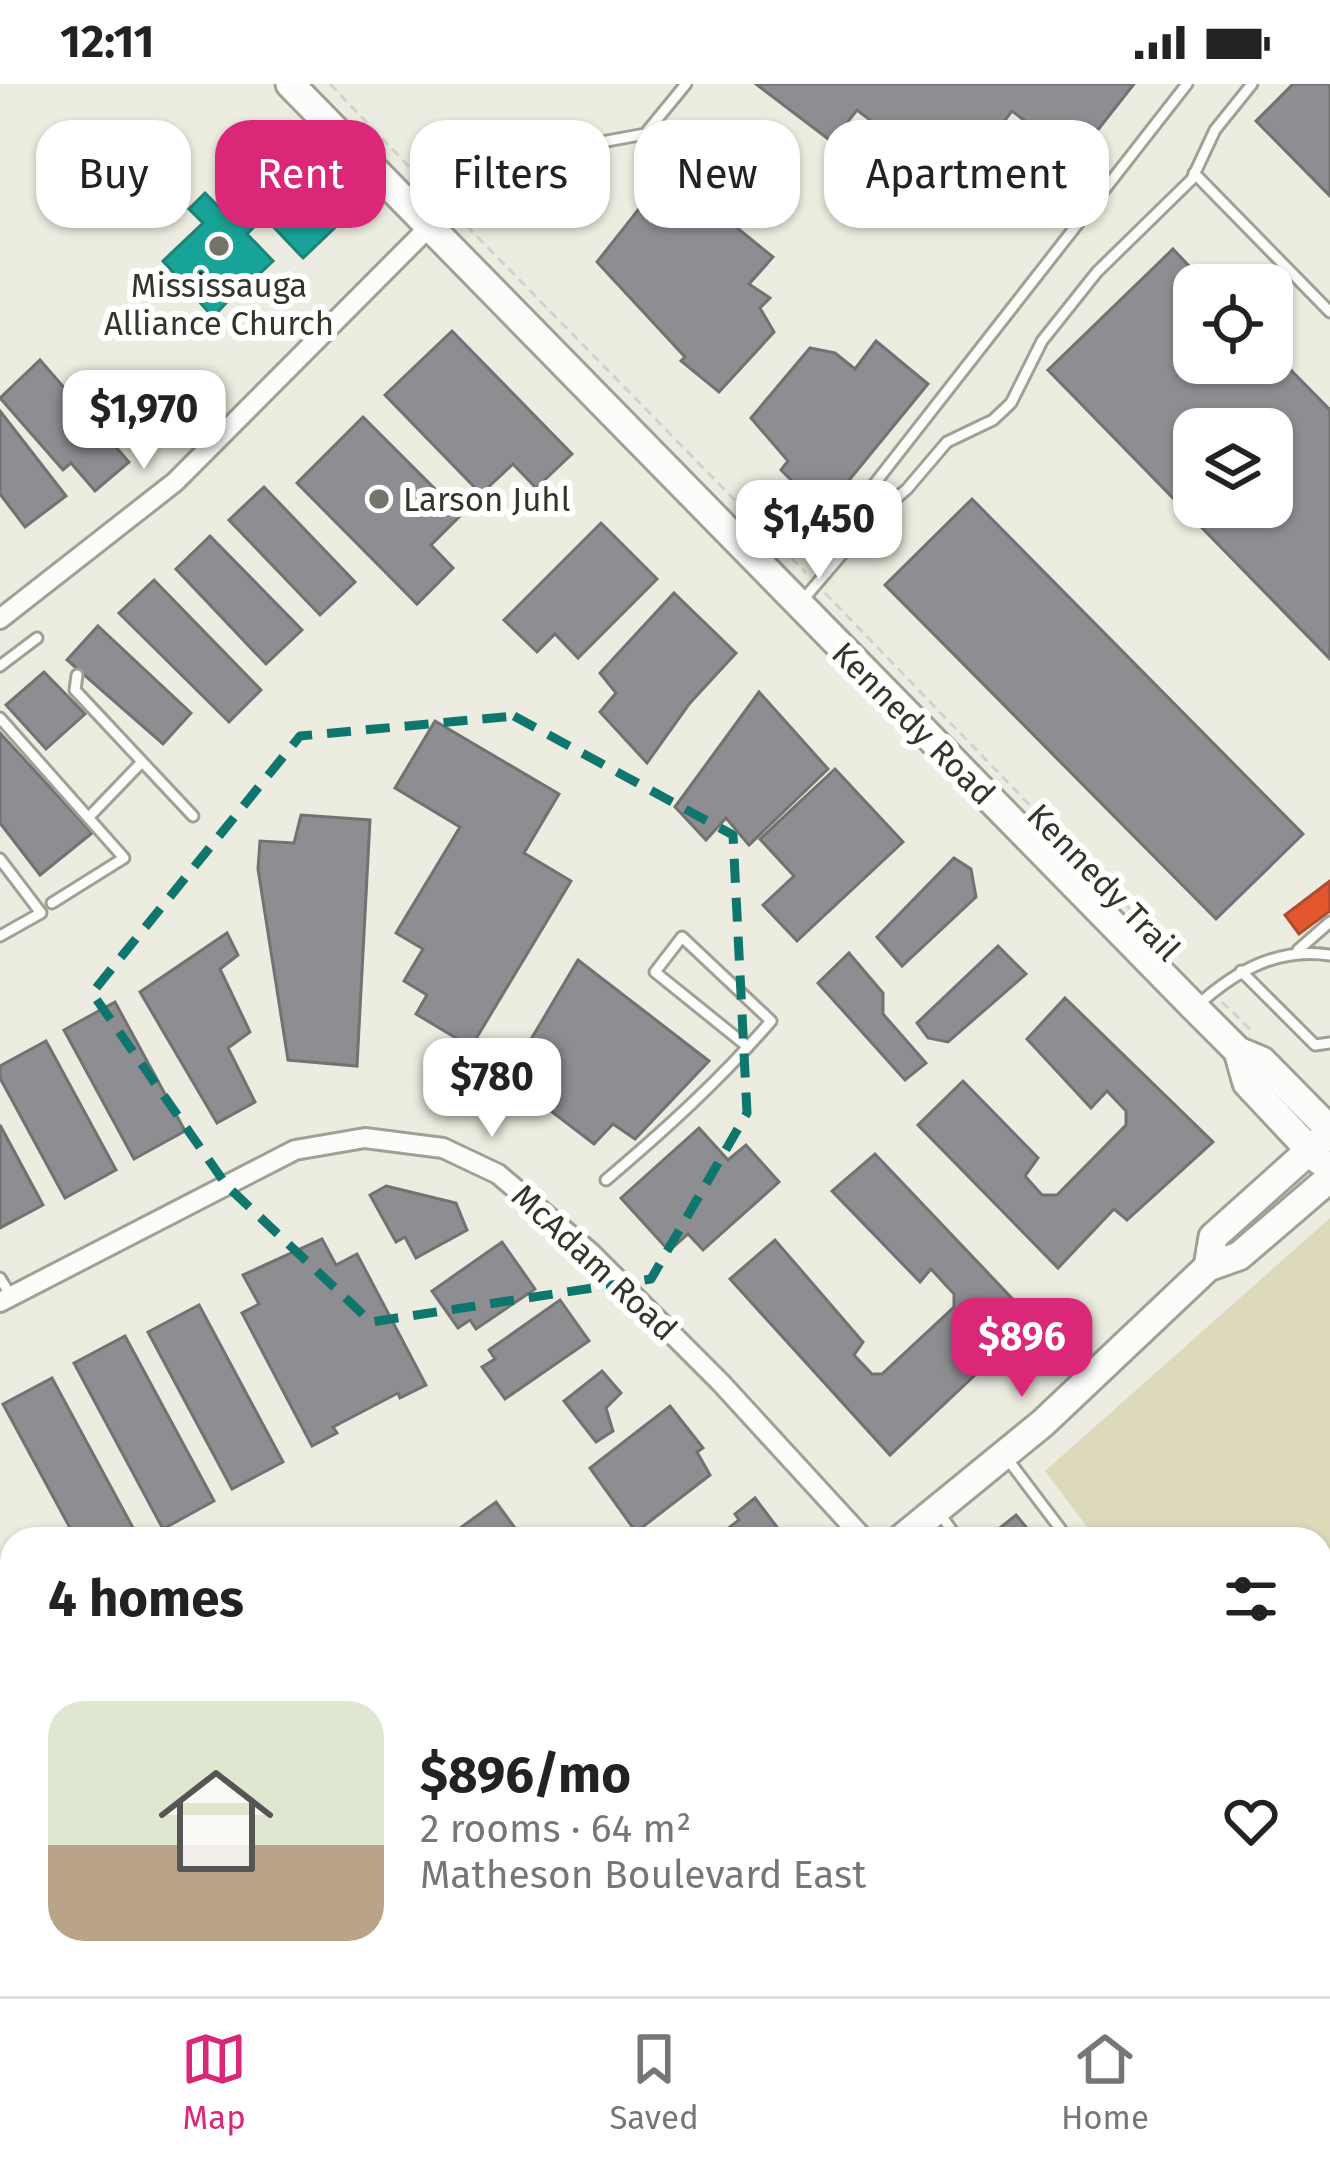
<!DOCTYPE html>
<meta charset="utf-8">
<style>
body{margin:0;font-family:"Fira Sans",sans-serif;background:#f2f2f2;color:#222;height:100vh;display:flex;flex-direction:column;font-size:45px;white-space:nowrap}
*{box-sizing:border-box;margin:0}
p{font-size:39px;color:#767676}
.icon{flex:none;width:66px;height:66px;fill:none;stroke:currentColor;stroke-width:2;stroke-linecap:round;stroke-linejoin:round}
.map{position:relative;flex:1;overflow:hidden}
.drawer{position:absolute;left:0px;top:1443px;width:1332px;height:471px;display:flex;flex-direction:column;background:#fff;border-radius:36px 36px 0 0;box-shadow:0 3px 9px #0004}
.drawer>*{flex:none}
.top-card{position:absolute;left:36px;top:36px;width:1260px;height:108px;display:flex;gap:24px}
.fabs{position:absolute;left:1173px;top:180px;display:grid;gap:24px}
.fabs a{display:grid;place-items:center;width:120px;height:120px;border-radius:24px;background:#fff;box-shadow:0 3px 9px #0004;font-size:60px}
.price{position:absolute;translate:-50% -102px;padding:0 27px;border-radius:24px;background:#fff;color:#222;font-size:39px;line-height:78px;filter:drop-shadow(0 3px 6px #0008)}
.price::after{content:'';position:absolute;left:50%;top:72px;width:36px;height:27px;margin-left:-18px;background:inherit;clip-path:polygon(0 0,100% 0,50% 100%)}
.price.on{background:#db2777;color:#fff}
ul{padding:0;list-style:none}
li{display:flex;align-items:center;gap:36px;height:300px;padding:0 48px}
li span{display:grid;place-items:center;flex:none;width:336px;height:240px;border-radius:36px;color:#555}
li>.icon{margin-inline-start:auto}
span .icon{width:144px;height:144px;fill:#fffc;stroke-width:1}
li b{font-size:51px}
h2{display:flex;justify-content:space-between;align-items:center;height:144px;padding:0 48px;font-size:51px}
.chip{padding:0 42px;border-radius:36px;background:#fff;box-shadow:0 3px 9px #0004;font-size:42px;line-height:108px}
.chip.on{background:#db2777;color:#fff}
.status{display:flex;justify-content:space-between;align-items:center;height:84px;padding:0 60px;background:#fff;direction:ltr}
.status svg{height:33px;fill:currentColor}
.dock{display:flex;justify-content:space-around;align-items:center;height:168px;border-top:3px solid #e0e0e0;background:#fff;font-size:33px;color:#767676}
.dock a{display:grid;justify-items:center;gap:6px}
.dock .on{color:#db2777}
.map>svg:first-child{display:block}
.green{fill:#dcdabb}
.shops{fill:#e4572e;stroke:#af4c2d;stroke-width:3}
.public{fill:#17a398;stroke:#208277;stroke-width:3}
.industry{fill:#8d8d92;stroke:#727273;stroke-width:3;fill-rule:evenodd}
.lines{fill:none;stroke-linecap:round;stroke-linejoin:round}
.lane-casing{stroke:#a0a096;stroke-width:15}
.street-casing{stroke:#a0a096;stroke-width:24}
.secondary-casing{stroke:#a0a096;stroke-width:33}
.path{stroke:#d3d2cf;stroke-width:3;stroke-dasharray:9 6;stroke-linecap:butt}
.lane{stroke:#fcfcfa;stroke-width:9}
.street{stroke:#fcfcfa;stroke-width:18}
.secondary{stroke:#fcfcfa;stroke-width:27}
.marked{fill:none;stroke:#0f766e;stroke-width:9;stroke-dasharray:24 15;stroke-linejoin:round}
.poi-dot{fill:#75746a;stroke:#fff;stroke-width:4.5}
.labels{text-anchor:middle;stroke-width:12;stroke-linejoin:round;paint-order:stroke}
.poi-label{font-size:33px;fill:#34342b;stroke:#fff}
.street-label{font-size:33px;fill:#34342b;stroke:#fff}
</style>
<div class="status"><b>12:11</b><svg viewBox="0 0 49 12"><path d="M0 12V9h3v3zM5 12V6h3v6zM10 12V3h3v9zM15 12V0h3v12zM26 1h20v11H26zM47 4h2v5h-2z"/></svg></div>
<div class="map">
<svg width="1330" height="1912" viewBox="0 0 1330 1912">
<rect width="100%" height="100%" fill="#edece0"/>
<path class="green" d="M1330,1134V1721L1320,1711V1455H1096L1045,1387Z"/>
<path class="shops" d="M1330,797V827L1299,850L1285,831Z"/>
<g class="public">
<path d="M291,80L344,135L303,174L264,133L247,150L273,177L254,195L251,192L213,233L163,177L203,139L189,125L205,109L228,132L238,123L242,127Z"/>
<path d="M134,288L169,324L156,337L161,342L152,349L136,343L108,313Z"/>
</g>
<g class="industry">
<path d="M756,0H1134L1075,75L1012,27L955,101L857,26L832,58Z"/>
<path d="M1293,0H1330V112L1256,37Z"/>
<path d="M668,88L773,173L749,200L770,214L760,224L774,248L719,308L681,277L685,273L597,178Z"/>
<path d="M1173,165L1207,201H1194V279H1272V267L1330,326V575L1048,286ZM1194,345H1272V423H1194Z"/>
<path d="M452,247L572,370L536,404L513,380L481,410L385,311Z"/>
<path d="M876,257L928,300L823,428L781,386L788,377L751,334L810,264L835,269L855,285Z"/>
<path d="M40,276L129,378L95,407L71,379L63,386L0,314Z"/>
<path d="M0,327L66,412L25,443L0,410Z"/>
<path d="M363,333L461,431L431,461L453,484L417,520L297,399Z"/>
<path d="M264,403L355,498L320,531L229,436Z"/>
<path d="M972,415L1303,750L1216,835L885,501Z"/>
<path d="M601,439L657,495L578,574L555,550L537,568L504,536Z"/>
<path d="M210,452L302,546L266,580L176,485Z"/>
<path d="M154,496L261,606L229,638L119,529Z"/>
<path d="M674,509L736,569L690,619L647,679L600,628L616,609L600,589Z"/>
<path d="M98,542L191,629L163,660L67,576Z"/>
<path d="M44,588L85,630L46,665L6,621Z"/>
<path d="M759,608L828,685L749,761L726,734L706,756L675,723Z"/>
<path d="M435,637L559,710L524,769L571,797L471,963L416,930L427,911L404,897L423,865L396,849L460,743L395,704Z"/>
<path d="M0,649L92,749L40,791L0,739Z"/>
<path d="M835,685L903,758L797,857L763,821L794,792L760,755Z"/>
<path d="M301,731L370,736L357,982L288,976L258,785L260,757L294,759Z"/>
<path d="M954,774L971,785L976,813L902,882L877,853Z"/>
<path d="M227,849L238,871L220,885L250,948L228,964L255,1018L217,1039L140,908Z"/>
<path d="M998,862L1026,890L948,958L928,954L917,939Z"/>
<path d="M849,869L883,909V930L926,979L905,996L818,899Z"/>
<path d="M578,876L709,977L635,1055L613,1040L594,1060L508,994Z"/>
<path d="M1065,914L1213,1058L1127,1136L1114,1125L1058,1184L918,1041L963,997L1038,1074L1025,1092L1042,1111H1057L1126,1041V1027L1107,1007L1091,1024L1027,955Z"/>
<path d="M115,918L185,1047L134,1075L64,946Z"/>
<path d="M46,957L116,1086L65,1114L0,994V982Z"/>
<path d="M0,1041L43,1121L0,1144Z"/>
<path d="M699,1044L728,1076L746,1061L779,1098L703,1166L688,1150L669,1167L621,1114Z"/>
<path d="M875,1070L1025,1228L967,1284L974,1292L890,1371L730,1195L775,1156L863,1258L854,1271L872,1290H882L954,1223V1210L931,1185L920,1198L832,1107Z"/>
<path d="M386,1102L456,1119L467,1146L416,1174L405,1153L396,1158L370,1111Z"/>
<path d="M322,1155L336,1181L357,1170L426,1301L400,1314L398,1309L333,1343L337,1349L312,1362L242,1229L259,1220L243,1191Z"/>
<path d="M502,1158L535,1205L476,1245L470,1236L458,1244L432,1207Z"/>
<path d="M560,1216L589,1257L505,1315L482,1283L495,1275L489,1266Z"/>
<path d="M199,1221L283,1378L232,1405L148,1248Z"/>
<path d="M125,1252L214,1417L163,1445L74,1279Z"/>
<path d="M602,1287L621,1309L606,1324L613,1347L596,1358L564,1317Z"/>
<path d="M52,1294L139,1455H76L3,1320Z"/>
<path d="M670,1322L703,1364L697,1368L710,1391L636,1448L590,1384Z"/>
<path d="M755,1414L786,1455H714L739,1436L735,1430Z"/>
<path d="M496,1418L523,1455H445Z"/>
<path d="M1016,1431L1036,1455H986Z"/>
<path d="M12,1680V1852L0,1855V1683Z"/>
<path d="M403,1902H525L531,1911L384,1912Z"/>
<path d="M618,1902H667L654,1912H625Z"/>
<path d="M718,1902H761L768,1912H705Z"/>
</g>
<g class="lines">
<g class="lane-casing">
<g id="lane">
<path d="M1194,89L1330,228"/>
<path d="M432,140L494,78L645,50L686,0"/>
<path d="M860,445L907,405L947,358L993,336L1011,319L1042,257L1097,188L1192,95L1215,46L1252,0"/>
<path d="M802,517L849,462L865,412L1187,0"/>
<path d="M0,582L37,554"/>
<path d="M77,591L75,606L193,732"/>
<path d="M0,634L124,774L52,819"/>
<path d="M89,733L141,679"/>
<path d="M0,775L41,829L0,852"/>
<path d="M1298,866L1330,838"/>
<path d="M1241,887L1315,961L1330,959"/>
<path d="M1199,920C1237,886 1279,863 1330,871"/>
<path d="M606,1096C666,1045 720,996 771,937L682,853L655,888L748,963"/>
<path d="M0,1194L11,1212"/>
<path d="M1006,1373L1068,1455"/>
<path d="M940,1430L958,1455"/>
<path d="M0,1632L12,1629"/>
<path d="M581,1902L589,1912"/>
<path d="M795,1902L803,1912"/>
<path d="M677,1912L689,1902"/>
</g>
</g>
<g class="street-casing">
<g id="street">
<path d="M0,535L175,398L429,143"/>
<path d="M0,1218L295,1066L365,1054L443,1064L498,1090L591,1169L721,1299L864,1455"/>
<path d="M1320,1841L1330,1851"/>
<path d="M1089,1912L1103,1902"/>
</g>
</g>
<g class="secondary-casing">
<g id="secondary">
<path d="M290,0L1194,923L1238,967L1262,977L1330,1046"/>
<path d="M1238,967L1247,999L1320,1077"/>
<path d="M1208,1183L1213,1153L1330,1048"/>
<path d="M901,1455L1043,1339L1208,1183L1239,1172L1330,1094"/>
<path d="M136,1912L177,1902"/>
</g>
</g>
<g class="path">
<path d="M330,0L441,116"/>
<path d="M456,131L806,489"/>
<path d="M825,509L1131,826"/>
<path d="M1222,918L1254,949"/>
</g>
<use href="#lane" class="lane"/>
<use href="#street" class="street"/>
<use href="#secondary" class="secondary"/>
</g>
<path class="marked" d="M514,632L733,751L747,1029L651,1195L371,1238L227,1102L92,909L300,652Z"/>
<g class="poi-dot">
<circle cx="219" cy="162" r="12"/>
<circle cx="379" cy="415" r="12"/>
</g>
<g class="labels">
<g class="poi-label">
<text x="219" y="213">Mississauga<tspan x="219" dy="38">Alliance Church</tspan></text>
<text x="403" y="427" text-anchor="start">Larson Juhl</text>
</g>
<g class="street-label">
<text transform="translate(914 639) rotate(45)" y="12">Kennedy Road</text>
<text transform="translate(1104 798) rotate(46)" y="12">Kennedy Trail</text>
<text transform="translate(595 1178) rotate(43)" y="12">McAdam Road</text>
</g>
</g>
</svg>
<div class="fabs">
<a><svg class="icon" aria-label="locate" viewBox="0 0 24 24"><circle cx="12" cy="12" r="6"/><path d="M12 2v4M12 18v4M2 12h4M18 12h4"/></svg></a>
<a><svg class="icon" aria-label="layers" viewBox="0 0 24 24"><path d="M12 4l9 5-9 5-9-5zM3 14l9 5 9-5"/></svg></a>
</div>
<b class="price" style="left:144px;top:388px">$1,970</b>
<b class="price" style="left:819px;top:498px">$1,450</b>
<b class="price" style="left:492px;top:1056px">$780</b>
<b class="price on" style="left:1022px;top:1316px">$896</b>
<div class="top-card">
<a class="chip">Buy</a>
<a class="chip on">Rent</a>
<a class="chip">Filters</a>
<a class="chip">New</a>
<a class="chip">Apartment</a>
</div>
<section class="drawer">
<h2>4 homes<svg class="icon" aria-label="filters" viewBox="0 0 24 24"><path d="M4 7h16M4 17h16"/><circle cx="9" cy="7" r="2"/><circle cx="15" cy="17" r="2"/></svg></h2>
<ul>
<li><span style="background:linear-gradient(#dfe7d0 60%,#b9a48a 0)"><svg class="icon" aria-label="home" viewBox="0 0 24 24"><path d="M3 11l9-7 9 7M6 9v11h12V9"/></svg></span><div><b>$896/mo</b><p>2 rooms · 64 m²</p><p>Matheson Boulevard East</p></div><svg class="icon" aria-label="heart" viewBox="0 0 24 24"><path d="M12 20l-8-8c-3-5 5-10 8-4 3-6 11-1 8 4z"/></svg></li>
</ul>
</section>
</div>
<nav class="dock">
<a class="on"><svg class="icon" aria-label="map" viewBox="0 0 24 24"><path d="M3 6l6-2 6 2 6-2v14l-6 2-6-2-6 2zM9 4v14M15 6v14"/></svg>Map</a>
<a><svg class="icon" aria-label="saved" viewBox="0 0 24 24"><path d="M7 4h10v16l-5-4-5 4z"/></svg>Saved</a>
<a><svg class="icon" aria-label="home" viewBox="0 0 24 24"><path d="M3 11l9-7 9 7M6 9v11h12V9"/></svg>Home</a>
</nav>
